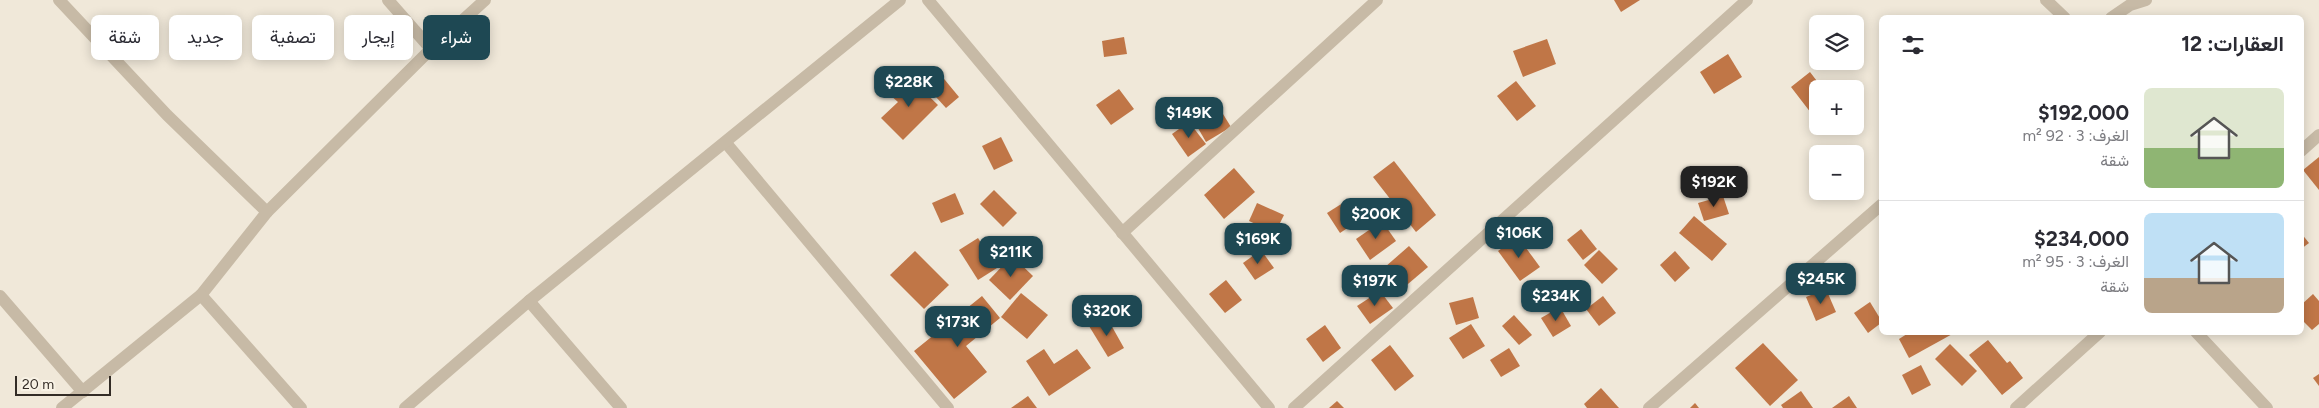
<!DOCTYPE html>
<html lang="ar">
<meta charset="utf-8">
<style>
body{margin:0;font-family:Figtree,Vazirmatn,sans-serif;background:#f2f2f3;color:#2b2b33;direction:rtl;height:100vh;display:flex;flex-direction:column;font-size:19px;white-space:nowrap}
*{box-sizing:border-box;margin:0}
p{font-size:16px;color:#7c7c81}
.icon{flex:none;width:28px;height:28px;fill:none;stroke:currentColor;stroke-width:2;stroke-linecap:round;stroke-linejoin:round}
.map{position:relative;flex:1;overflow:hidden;direction:ltr}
.panel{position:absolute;left:1879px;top:15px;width:425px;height:320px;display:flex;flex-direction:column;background:#fff;border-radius:8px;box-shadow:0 2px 12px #0003;direction:rtl}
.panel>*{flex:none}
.hud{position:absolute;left:15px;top:15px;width:475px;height:45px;direction:rtl;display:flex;gap:10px}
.tools{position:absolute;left:1809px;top:15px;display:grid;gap:10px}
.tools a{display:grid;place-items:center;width:55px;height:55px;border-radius:8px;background:#fff;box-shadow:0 2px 12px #0003;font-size:25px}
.scale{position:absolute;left:15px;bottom:12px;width:96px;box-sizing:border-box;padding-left:5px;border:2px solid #332c26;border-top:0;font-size:14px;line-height:18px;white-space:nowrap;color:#332c26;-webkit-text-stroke:4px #f8f2e5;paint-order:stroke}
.price{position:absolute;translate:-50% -42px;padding:0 11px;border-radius:10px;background:#1e4853;color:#fff;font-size:16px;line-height:32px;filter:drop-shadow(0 1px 2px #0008)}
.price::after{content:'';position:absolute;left:50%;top:30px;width:15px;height:11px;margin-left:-8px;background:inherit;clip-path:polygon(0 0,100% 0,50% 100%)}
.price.selected{background:#222;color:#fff}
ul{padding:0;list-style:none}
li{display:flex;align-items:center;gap:15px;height:125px;padding:0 20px}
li+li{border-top:1px solid #e1e1e2}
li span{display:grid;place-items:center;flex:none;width:140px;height:100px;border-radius:8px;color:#555}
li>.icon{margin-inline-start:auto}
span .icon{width:60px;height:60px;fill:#fffc;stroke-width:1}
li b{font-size:21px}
h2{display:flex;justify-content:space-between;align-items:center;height:60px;padding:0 20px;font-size:21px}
.pill{padding:0 18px;border-radius:8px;background:#fff;box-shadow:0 2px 12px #0003;font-size:18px;line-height:45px}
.pill.selected{background:#1e4853;color:#fff}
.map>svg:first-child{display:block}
.building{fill:#c07647}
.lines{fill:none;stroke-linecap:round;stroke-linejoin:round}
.street{stroke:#c7baa6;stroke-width:12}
</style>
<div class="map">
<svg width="2319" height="408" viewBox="0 0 2319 408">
<rect width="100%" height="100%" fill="#f0e8d9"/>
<g class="building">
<path d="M1614,0H1640L1621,12Z"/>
<path d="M1124,37L1127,54L1104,57L1102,41Z"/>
<path d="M1547,39L1556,64L1523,77L1513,51Z"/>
<path d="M1728,54L1742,77L1714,94L1700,72Z"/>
<path d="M1810,72L1823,89H1818V108L1811,113L1791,87Z"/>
<path d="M940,74L959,97L946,108L926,86Z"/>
<path d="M908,76L938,105L903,140L881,118L898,102L890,95Z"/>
<path d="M1516,81L1536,106L1517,121L1497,96Z"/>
<path d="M1119,89L1134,109L1111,125L1096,105Z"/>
<path d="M1215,101L1231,127L1206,142L1191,116Z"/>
<path d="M1189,122L1206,144L1188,157L1172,134Z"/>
<path d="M1001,137L1013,161L994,170L982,146Z"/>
<path d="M2319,157V190L2303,170Z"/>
<path d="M1394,161L1436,215L1416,232L1373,177Z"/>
<path d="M1234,168L1255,192L1224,219L1204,195Z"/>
<path d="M994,190L1017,213L1003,227L980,204Z"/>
<path d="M955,193L964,214L941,223L932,203Z"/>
<path d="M1723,196L1729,214L1704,221L1698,203Z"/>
<path d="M1346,201L1358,221L1340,233L1327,213Z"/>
<path d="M1257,203L1284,215L1275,233L1249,221Z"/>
<path d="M1694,216L1727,244L1712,261L1679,233Z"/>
<path d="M1532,217L1545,235L1530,246L1517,228Z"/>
<path d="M1382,221L1396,241L1370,260L1356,239Z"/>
<path d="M1581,229L1597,249L1583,260L1567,240Z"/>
<path d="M2301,233L2309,243L2301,249Z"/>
<path d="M1518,237L1540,267L1520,281L1498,251Z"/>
<path d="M978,238L997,268L978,280L959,250Z"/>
<path d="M1409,246L1428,267L1395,295L1377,274Z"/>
<path d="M1261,250L1274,268L1255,280L1243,263Z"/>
<path d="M1599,250L1618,269L1602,284L1584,265Z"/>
<path d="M915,251L949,285L924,309L890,275Z"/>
<path d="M1675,251L1690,268L1675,282L1660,265Z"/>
<path d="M1012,256L1033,276L1010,300L989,280Z"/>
<path d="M1226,280L1242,300L1225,313L1209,294Z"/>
<path d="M1826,289L1836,312L1816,321L1806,297Z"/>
<path d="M1380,291L1393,308L1370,324L1357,306Z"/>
<path d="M1021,293L1048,315L1027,339L1001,317Z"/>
<path d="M2313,294L2319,301V324L2312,330L2301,319V305Z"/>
<path d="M982,296L1000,318L966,346L987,372L954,399L914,351Z"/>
<path d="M1603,296L1616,313L1599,326L1586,309Z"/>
<path d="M1473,297L1479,318L1456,325L1449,303Z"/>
<path d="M1870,302L1881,320V323L1868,333L1854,313Z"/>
<path d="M1560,307L1571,326L1553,337L1541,318Z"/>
<path d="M1514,315L1532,335L1519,345L1502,326Z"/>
<path d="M1106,316L1124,348L1108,357L1089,326Z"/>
<path d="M1471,324L1485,346L1463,359L1449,338Z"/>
<path d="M1325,325L1341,348L1323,362L1306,339Z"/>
<path d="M1910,332H1956L1909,358L1899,339Z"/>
<path d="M1988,340L2007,363L2010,361L2023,378L2002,395L1969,355Z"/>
<path d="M1763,343L1798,380L1770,406L1735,368Z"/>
<path d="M1950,344L1977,371L1962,386L1935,359Z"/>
<path d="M1390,345L1414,376L1395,391L1371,360Z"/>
<path d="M1509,348L1520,366L1501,377L1490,360Z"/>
<path d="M1044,349L1054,364L1077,349L1091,368L1049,396L1026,361Z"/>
<path d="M1921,365L1931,385L1912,395L1902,375Z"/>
<path d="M2319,374V386L2313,378Z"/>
<path d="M1601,388L1619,408H1587L1584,404Z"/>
<path d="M1801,391L1813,408H1783L1781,405Z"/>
<path d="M1028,396L1037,408H1011Z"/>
<path d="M1849,396L1857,408H1832Z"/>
<path d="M1337,401L1344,408H1329Z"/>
<path d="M1695,403L1699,408H1690Z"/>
</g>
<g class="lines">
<g class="street">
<path d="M59,0L167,115L267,212L431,49L485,0"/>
<path d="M388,0L431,49"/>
<path d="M928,0L1269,408"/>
<path d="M2046,0L2065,18"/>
<path d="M2111,18L2130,5L2146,0"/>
<path d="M726,143L948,408"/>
<path d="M2301,151L2319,135"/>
<path d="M1122,233L1377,0"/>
<path d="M201,295L267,212"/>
<path d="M0,296L83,392"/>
<path d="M529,301L621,408"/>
<path d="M2196,332L2267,408"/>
<path d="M62,408L201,295L301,408"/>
<path d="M405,408L529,301L900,0"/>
<path d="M1294,408L1747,0"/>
<path d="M1649,408L1881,205"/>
<path d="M2016,408L2100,332"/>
</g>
</g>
</svg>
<div class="tools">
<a><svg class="icon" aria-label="layers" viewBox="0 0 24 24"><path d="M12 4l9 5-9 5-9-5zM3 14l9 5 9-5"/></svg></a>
<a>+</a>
<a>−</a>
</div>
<div class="scale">20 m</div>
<b class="price" style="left:909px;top:108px">$228K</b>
<b class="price" style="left:1189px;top:139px">$149K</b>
<b class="price selected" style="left:1714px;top:208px">$192K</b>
<b class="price" style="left:1376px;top:240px">$200K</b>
<b class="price" style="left:1519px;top:259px">$106K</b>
<b class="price" style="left:1258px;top:265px">$169K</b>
<b class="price" style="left:1011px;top:278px">$211K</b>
<b class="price" style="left:1821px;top:305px">$245K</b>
<b class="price" style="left:1375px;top:307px">$197K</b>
<b class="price" style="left:1556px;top:322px">$234K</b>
<b class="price" style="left:1107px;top:337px">$320K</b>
<b class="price" style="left:958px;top:348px">$173K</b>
<div class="hud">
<a class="pill selected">شراء</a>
<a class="pill">إيجار</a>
<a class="pill">تصفية</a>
<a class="pill">جديد</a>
<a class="pill">شقة</a>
</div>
<section class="panel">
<h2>العقارات: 12<svg class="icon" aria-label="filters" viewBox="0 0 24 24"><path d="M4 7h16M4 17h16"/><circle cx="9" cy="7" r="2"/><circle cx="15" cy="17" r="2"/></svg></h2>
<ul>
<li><span style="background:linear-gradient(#dfe7d0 60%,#8fb573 0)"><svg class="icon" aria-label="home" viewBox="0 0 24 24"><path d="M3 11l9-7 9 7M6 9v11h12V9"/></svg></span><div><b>$192,000</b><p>الغرف: 3 · 92 m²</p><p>شقة</p></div></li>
<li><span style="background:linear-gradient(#bfe0f5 65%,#b9a48a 0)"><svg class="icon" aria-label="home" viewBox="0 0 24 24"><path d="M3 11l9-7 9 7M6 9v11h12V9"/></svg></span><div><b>$234,000</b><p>الغرف: 3 · 95 m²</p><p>شقة</p></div></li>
</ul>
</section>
</div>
